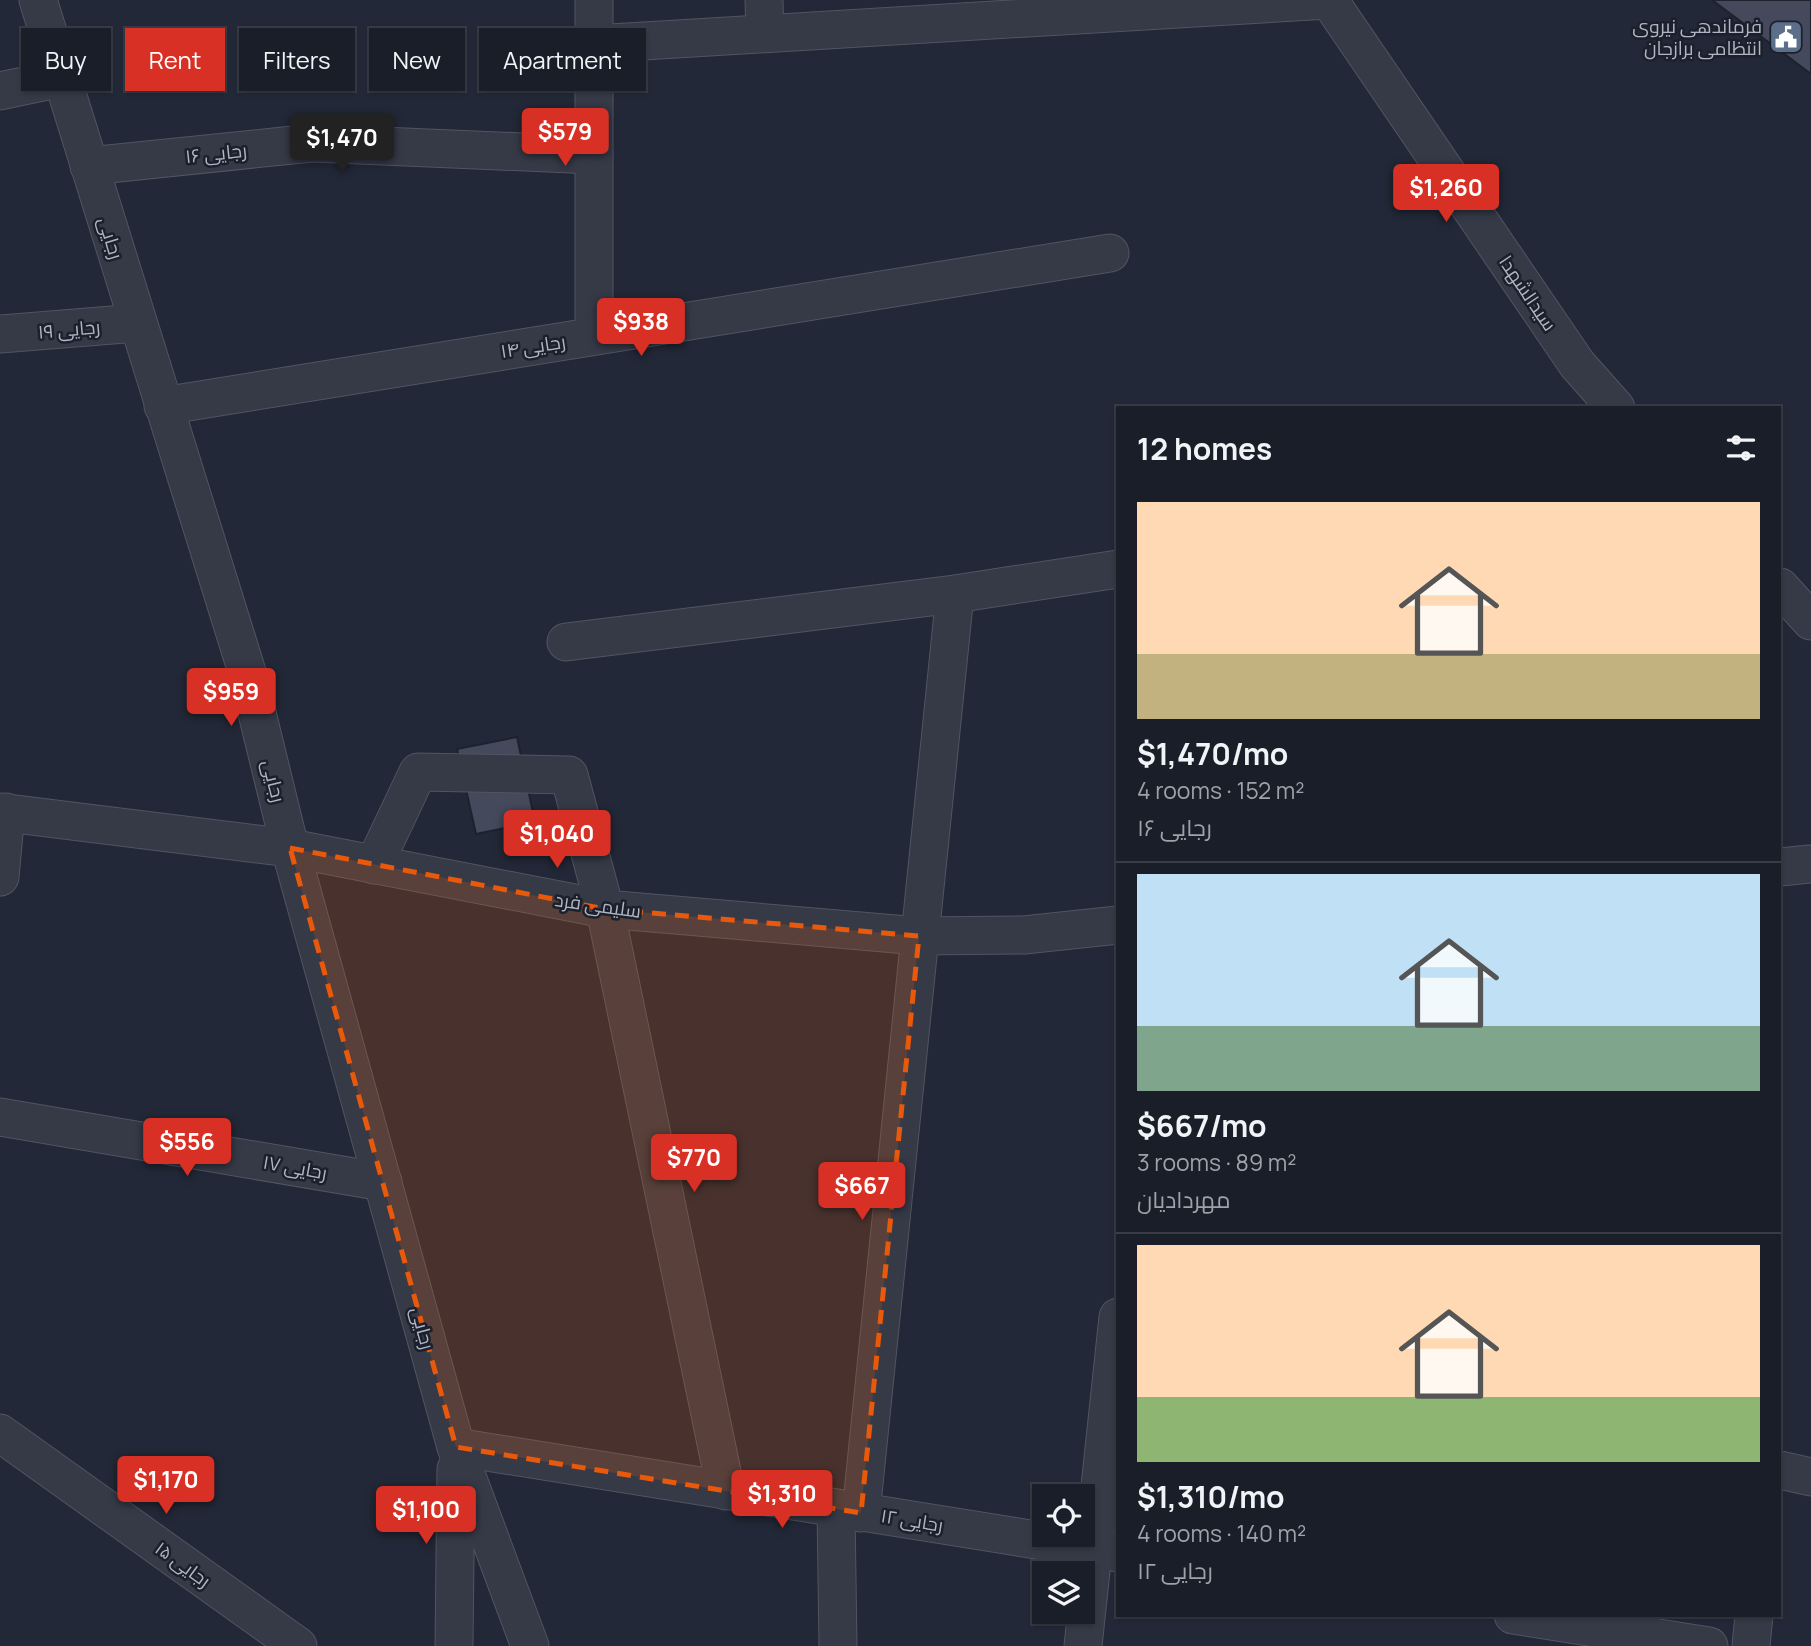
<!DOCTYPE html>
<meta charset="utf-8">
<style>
body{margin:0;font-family:Manrope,Cairo,sans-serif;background:#232731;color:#f1f3f6;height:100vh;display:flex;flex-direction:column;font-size:26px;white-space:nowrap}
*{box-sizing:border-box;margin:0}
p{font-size:23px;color:#9fa2a8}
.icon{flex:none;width:38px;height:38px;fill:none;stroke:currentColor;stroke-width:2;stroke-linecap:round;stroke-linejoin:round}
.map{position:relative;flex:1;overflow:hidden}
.sheet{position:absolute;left:1116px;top:406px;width:665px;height:1211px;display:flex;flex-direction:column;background:#1a1e29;border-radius:0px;box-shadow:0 2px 5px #0004,0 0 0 2px #383c46}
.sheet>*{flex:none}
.banner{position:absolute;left:21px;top:28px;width:665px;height:63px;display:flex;gap:14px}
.tools{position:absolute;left:1032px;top:1484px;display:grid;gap:14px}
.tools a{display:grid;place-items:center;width:63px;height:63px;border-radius:0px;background:#1a1e29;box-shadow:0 2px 5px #0004,0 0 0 2px #383c46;font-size:35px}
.price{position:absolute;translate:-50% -60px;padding:0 16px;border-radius:7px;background:#d93025;color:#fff;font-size:23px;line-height:46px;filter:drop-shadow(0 2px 4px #0008)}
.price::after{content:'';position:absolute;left:50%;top:42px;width:21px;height:16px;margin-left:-10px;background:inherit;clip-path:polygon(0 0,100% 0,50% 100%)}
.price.active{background:#222;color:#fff}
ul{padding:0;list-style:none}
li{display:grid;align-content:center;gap:14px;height:371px;padding:0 21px}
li+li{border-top:2px solid #383c46}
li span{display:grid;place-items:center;height:217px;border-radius:0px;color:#555}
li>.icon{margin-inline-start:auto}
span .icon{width:126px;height:126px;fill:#fffc;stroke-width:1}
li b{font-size:30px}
h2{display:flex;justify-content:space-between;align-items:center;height:84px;padding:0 21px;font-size:30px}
.pill{padding:0 24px;border-radius:0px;background:#1a1e29;box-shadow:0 2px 5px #0004,0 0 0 2px #383c46;font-size:24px;line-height:63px}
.pill.active{background:#d93025;color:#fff}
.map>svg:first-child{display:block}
.building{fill:#444a5c;stroke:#1d222e;stroke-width:2}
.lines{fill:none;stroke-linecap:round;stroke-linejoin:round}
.minor-casing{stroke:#505562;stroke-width:39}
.minor{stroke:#363a47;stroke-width:37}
.marked{fill:#e8590c;fill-opacity:0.2;stroke:#e8590c;stroke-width:5;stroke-dasharray:14 9;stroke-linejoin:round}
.labels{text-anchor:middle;stroke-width:5;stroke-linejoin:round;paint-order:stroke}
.poi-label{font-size:19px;fill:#b0b5c4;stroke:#1b202c;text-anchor:end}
.street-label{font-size:19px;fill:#b0b5c4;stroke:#1b202c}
</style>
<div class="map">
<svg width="1811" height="1646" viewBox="0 0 1811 1646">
<rect width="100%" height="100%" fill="#222837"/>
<g class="building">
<path d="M1712,0H1811V74Z"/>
<path d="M517,737L535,822L476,834L457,749Z"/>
</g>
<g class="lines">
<g class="minor-casing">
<g id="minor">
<path d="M38,0L247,672L290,848L456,1447L530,1646"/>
<path d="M764,0L765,33"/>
<path d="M1329,0L1577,364L1616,408"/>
<path d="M594,44L1328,0"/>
<path d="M0,91L62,78"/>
<path d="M89,166L312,143L594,155"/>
<path d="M0,334L137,323"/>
<path d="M594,336V0"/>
<path d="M163,406L1110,253"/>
<path d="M1780,587L1811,621"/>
<path d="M566,642L955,594L1118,569"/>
<path d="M0,812L290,848L605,909L919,936L1024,935L1118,925"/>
<path d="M374,865L418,772L569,775L605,909L726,1491"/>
<path d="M1780,867L1811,864"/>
<path d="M0,877L6,812"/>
<path d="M0,1117L383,1182"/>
<path d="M0,1433L298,1646"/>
<path d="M456,1447L1118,1553"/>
<path d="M1780,1470L1811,1477"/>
<path d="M836,1509L838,1646"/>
<path d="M861,1513L955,594"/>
<path d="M1513,1615L1709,1646"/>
<path d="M454,1646L456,1469"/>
<path d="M1083,1646L1118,1317"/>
<path d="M1751,1646L1754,1615"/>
</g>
</g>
<use href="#minor" class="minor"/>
</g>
<path class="marked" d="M290,848L605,909L919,936L861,1513L456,1447Z"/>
<defs>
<g id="civic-square" transform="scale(1.75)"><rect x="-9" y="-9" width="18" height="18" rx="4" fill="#5c6f8a" stroke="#1b202c"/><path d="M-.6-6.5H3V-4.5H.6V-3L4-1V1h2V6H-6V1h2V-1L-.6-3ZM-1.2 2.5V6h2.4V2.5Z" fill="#fff"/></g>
</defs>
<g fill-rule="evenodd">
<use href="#civic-square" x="1786" y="37"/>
</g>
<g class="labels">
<g class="poi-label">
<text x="1762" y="33">فرماندهی نیروی<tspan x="1762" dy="22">انتظامی برازجان</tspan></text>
</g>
<g class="street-label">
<text transform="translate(216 153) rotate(-6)" y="7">رجایی ۱۶</text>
<text transform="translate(111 238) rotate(73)" y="7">رجایی</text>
<text transform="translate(1528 293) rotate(56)" y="7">سیدالشهدا</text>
<text transform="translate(69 329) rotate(-5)" y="7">رجایی ۱۹</text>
<text transform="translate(533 346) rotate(-9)" y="7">رجایی ۱۴</text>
<text transform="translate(274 781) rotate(76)" y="7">رجایی</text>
<text transform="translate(598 905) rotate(8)" y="7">سلیمی فرد</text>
<text transform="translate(295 1167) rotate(10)" y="7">رجایی ۱۷</text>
<text transform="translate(423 1328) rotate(75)" y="7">رجایی</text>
<text transform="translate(912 1520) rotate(9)" y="7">رجایی ۱۲</text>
<text transform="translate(183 1564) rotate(36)" y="7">رجایی ۱۵</text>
</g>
</g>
</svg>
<div class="tools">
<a><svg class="icon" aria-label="locate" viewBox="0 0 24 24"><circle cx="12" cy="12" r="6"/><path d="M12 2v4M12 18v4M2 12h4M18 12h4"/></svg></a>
<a><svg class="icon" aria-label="layers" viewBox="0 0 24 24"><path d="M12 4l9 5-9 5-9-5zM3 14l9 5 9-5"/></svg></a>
</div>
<b class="price" style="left:565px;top:168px">$579</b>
<b class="price active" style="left:342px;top:174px">$1,470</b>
<b class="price" style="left:1446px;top:224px">$1,260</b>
<b class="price" style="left:641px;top:358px">$938</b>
<b class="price" style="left:231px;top:728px">$959</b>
<b class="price" style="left:557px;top:870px">$1,040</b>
<b class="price" style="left:187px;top:1178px">$556</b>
<b class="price" style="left:694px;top:1194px">$770</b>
<b class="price" style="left:862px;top:1222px">$667</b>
<b class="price" style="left:166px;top:1516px">$1,170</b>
<b class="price" style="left:782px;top:1530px">$1,310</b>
<b class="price" style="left:426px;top:1546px">$1,100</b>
<div class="banner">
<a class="pill">Buy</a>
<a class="pill active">Rent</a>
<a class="pill">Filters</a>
<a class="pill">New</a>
<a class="pill">Apartment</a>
</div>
<section class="sheet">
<h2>12 homes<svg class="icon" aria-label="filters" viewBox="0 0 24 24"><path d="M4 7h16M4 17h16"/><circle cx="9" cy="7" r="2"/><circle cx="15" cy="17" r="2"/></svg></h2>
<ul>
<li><span style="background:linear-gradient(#ffd9b3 70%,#c2b280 0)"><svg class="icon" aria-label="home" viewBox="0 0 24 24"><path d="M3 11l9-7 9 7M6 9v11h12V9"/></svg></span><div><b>$1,470/mo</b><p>4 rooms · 152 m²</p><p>رجایی ۱۶</p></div></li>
<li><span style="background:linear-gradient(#bfe0f5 70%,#7fa58c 0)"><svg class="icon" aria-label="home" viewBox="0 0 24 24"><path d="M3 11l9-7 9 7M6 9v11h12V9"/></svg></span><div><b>$667/mo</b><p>3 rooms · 89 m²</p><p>مهردادیان</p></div></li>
<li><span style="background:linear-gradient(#ffd9b3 70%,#8fb573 0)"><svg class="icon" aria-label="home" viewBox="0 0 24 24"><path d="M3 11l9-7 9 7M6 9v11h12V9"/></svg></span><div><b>$1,310/mo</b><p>4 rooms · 140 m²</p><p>رجایی ۱۲</p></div></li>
</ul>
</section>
</div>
